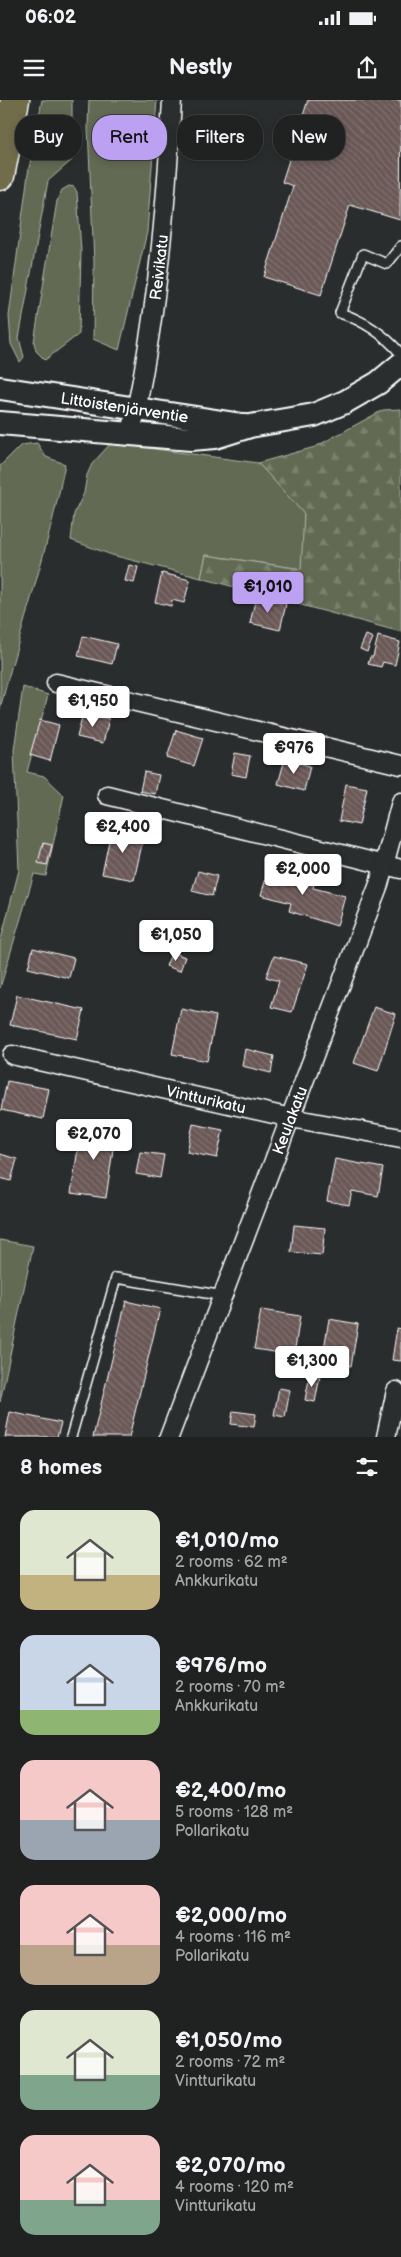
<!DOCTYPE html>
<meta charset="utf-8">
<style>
body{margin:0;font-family:"Balsamiq Sans",sans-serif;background:#282a2a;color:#f1f3f6;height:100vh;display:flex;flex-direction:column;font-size:19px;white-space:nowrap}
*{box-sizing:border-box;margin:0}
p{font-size:16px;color:#a2a4a5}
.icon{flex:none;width:28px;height:28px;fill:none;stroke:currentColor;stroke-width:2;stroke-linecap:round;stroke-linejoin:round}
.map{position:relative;height:1337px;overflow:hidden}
.drawer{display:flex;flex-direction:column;background:#202222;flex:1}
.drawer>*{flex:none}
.guide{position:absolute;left:15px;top:15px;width:371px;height:45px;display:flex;gap:10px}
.price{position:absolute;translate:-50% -42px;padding:0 11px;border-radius:5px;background:#fff;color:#222;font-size:16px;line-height:32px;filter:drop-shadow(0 1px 2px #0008)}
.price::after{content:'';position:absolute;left:50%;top:30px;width:15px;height:11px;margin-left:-8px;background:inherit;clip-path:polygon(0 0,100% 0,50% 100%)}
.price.selected{background:#bca0f2;color:#111}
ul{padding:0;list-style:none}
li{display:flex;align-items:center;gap:15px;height:125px;padding:0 20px}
li span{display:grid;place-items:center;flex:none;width:140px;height:100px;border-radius:15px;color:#555}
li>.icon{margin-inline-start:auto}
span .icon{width:60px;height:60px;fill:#fffc;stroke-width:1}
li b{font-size:21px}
h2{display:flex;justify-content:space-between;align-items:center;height:60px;padding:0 20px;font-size:21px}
.pill{padding:0 18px;border-radius:20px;background:#202222;box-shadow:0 2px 8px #0003,0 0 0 1px #3d3f40;font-size:18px;line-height:45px}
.pill.selected{background:#bca0f2;color:#111}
.status{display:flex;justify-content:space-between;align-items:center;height:35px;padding:0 25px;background:#202222;direction:ltr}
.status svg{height:14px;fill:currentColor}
header{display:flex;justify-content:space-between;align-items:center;height:65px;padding:0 20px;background:#202222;font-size:22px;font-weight:700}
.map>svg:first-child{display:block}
.green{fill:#626b52;stroke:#b0b5a8}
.forest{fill:url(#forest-firs);stroke:#b0b5a8}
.building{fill:url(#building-back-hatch);stroke:#fff}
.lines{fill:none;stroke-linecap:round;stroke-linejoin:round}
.service-casing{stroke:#fff;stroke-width:12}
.minor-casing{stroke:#fff;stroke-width:21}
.tertiary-casing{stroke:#fff;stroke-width:26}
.trunk-casing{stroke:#fff;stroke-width:31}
.service{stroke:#2a2d2e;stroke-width:9}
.minor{stroke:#2a2d2e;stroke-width:18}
.tertiary{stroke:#2a2d2e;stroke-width:22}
.trunk{stroke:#716d4b;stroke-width:28}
.labels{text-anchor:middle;stroke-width:4;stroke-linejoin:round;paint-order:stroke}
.street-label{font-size:16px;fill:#fff;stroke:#2a2d2e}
</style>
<div class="status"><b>06:02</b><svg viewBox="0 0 49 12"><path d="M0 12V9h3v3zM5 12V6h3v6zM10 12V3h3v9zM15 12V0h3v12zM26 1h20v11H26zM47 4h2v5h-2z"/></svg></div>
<header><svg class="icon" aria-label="menu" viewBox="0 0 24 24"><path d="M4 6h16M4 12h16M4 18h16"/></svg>Nestly<svg class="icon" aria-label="share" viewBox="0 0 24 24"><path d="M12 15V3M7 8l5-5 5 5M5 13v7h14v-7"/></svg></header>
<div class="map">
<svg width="401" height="1337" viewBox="0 0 401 1337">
<defs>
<pattern id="forest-firs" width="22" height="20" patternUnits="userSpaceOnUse" patternTransform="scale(1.25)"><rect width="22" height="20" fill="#626b52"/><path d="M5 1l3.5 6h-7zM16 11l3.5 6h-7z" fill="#7a816c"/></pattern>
<pattern id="building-back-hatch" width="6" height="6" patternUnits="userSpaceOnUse" patternTransform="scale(1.25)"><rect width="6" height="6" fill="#6a5857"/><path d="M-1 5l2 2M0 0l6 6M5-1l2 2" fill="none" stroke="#807170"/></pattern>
</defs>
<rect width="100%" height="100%" fill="#2a2d2e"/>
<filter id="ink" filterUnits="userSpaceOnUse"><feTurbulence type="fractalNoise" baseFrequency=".02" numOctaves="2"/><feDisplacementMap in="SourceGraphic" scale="10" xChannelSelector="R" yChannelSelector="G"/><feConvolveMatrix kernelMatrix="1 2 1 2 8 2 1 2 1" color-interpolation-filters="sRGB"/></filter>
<g filter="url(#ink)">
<g class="green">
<path d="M42,0H72V60L48,81L19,238L24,257L20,262L11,244L9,216L28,74Z"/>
<path d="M89,0H157L147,132L119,250L93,239L94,162L88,28Z"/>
<path d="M69,86L74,87L77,92L81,151L79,234L45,260L36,251L34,242L57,101L62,90Z"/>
<path d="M37,343L46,357L65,364C49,447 21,527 0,609V366L21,345Z"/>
<path d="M111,343L258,363L304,413L302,469L206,455L201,478L112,455L71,440L74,414L84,393L87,375L92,364Z"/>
<path d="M23,587L48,595L27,672L44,676L64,695L46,776L34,774L0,888V843L19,770L14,650Z"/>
<path d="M0,1140L33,1146L0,1302Z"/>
</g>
<path class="forest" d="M401,309V532L201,478L206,455L301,469L304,414L258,363L315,347L383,310Z"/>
<g class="building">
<path d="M308,0H401L400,120L350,105L321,195L264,177L293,86L282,82Z"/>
<path d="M129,465L138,467L134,483L125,481Z"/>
<path d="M162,473L190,480L184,503L172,500L171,506L155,502Z"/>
<path d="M256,497L286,504L280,530L250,523Z"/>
<path d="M366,535L373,538L367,552L360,549Z"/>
<path d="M83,536L117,544L112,564L78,556Z"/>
<path d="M378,536L400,542L395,565L383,562L381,567L368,564L370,557H373Z"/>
<path d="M83,613L109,619L103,643L77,637Z"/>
<path d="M40,620L59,625L50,661L30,655Z"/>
<path d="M176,630L203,638L194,666L167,658Z"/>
<path d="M235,653L250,656L246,677L231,674Z"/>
<path d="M285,659L310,666L304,691L278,684Z"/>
<path d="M144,672L159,675L155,694L140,691Z"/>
<path d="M346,684L367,688L359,725L339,721Z"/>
<path d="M112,727L144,735L134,780L102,774Z"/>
<path d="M43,743L52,745L47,765L38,763Z"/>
<path d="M270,765L315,779L313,788L345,796L337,826L289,811L291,803L261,795Z"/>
<path d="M198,771L217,776L212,796L192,791Z"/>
<path d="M33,848L74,858L69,878L28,868Z"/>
<path d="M172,852L185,857L180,871L166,866Z"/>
<path d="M274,856L308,864L292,912L271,907L279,881L266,877Z"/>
<path d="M17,895L84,910L77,939L10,925Z"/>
<path d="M374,907L396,914L378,971L354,963Z"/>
<path d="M181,909L216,916L207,961L172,954Z"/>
<path d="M245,949L274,956L271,973L242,966Z"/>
<path d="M7,981L49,989L43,1019L1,1010Z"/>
<path d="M82,1023L116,1028L106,1098L71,1093Z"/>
<path d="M193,1024L223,1030L217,1058L187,1052Z"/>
<path d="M140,1052L164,1055L160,1078L136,1074Z"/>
<path d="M0,1054L17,1059L11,1081L0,1078Z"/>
<path d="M335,1059L383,1068L378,1096L352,1091L349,1105L327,1101Z"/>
<path d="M294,1125L325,1128L322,1155L291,1152Z"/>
<path d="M126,1201L160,1209L129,1337H93Z"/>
<path d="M261,1210L300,1216L294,1255L254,1249Z"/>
<path d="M329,1219L358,1224L351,1266L322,1261Z"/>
<path d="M397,1228L401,1229V1261L392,1260Z"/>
<path d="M310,1274L320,1276L315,1302L305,1300Z"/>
<path d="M279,1288L290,1290L285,1317L274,1315Z"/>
<path d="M233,1311L256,1314L254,1327L231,1324Z"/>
<path d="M10,1312L61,1323L57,1337H5Z"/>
</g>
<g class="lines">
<g class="service-casing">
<g id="service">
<path d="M170,40H220"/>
<path d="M401,146L387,164L363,154L340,213C365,221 384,234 401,254"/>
<path d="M71,1337L116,1178L224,1196"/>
</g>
</g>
<g class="minor-casing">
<g id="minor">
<path id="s1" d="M131,333C156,224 166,111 172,0"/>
<path d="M56,583L401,665"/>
<path d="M107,695L401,769"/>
<path id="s2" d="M12,955L291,1018L401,1038"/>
<path id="s3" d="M169,1337L379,784L401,702"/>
<path d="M386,1337L396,1291"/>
</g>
</g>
<g class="tertiary-casing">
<g id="tertiary">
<path id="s4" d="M0,288L242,325"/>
<path d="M0,323L191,339L215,337L250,326L314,315L345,302L378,283L401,264"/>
</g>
</g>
<g class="trunk-casing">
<path id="trunk" d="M0,76L15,0"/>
</g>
<use href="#service" class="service"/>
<use href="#minor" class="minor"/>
<use href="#tertiary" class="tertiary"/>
<use href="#trunk" class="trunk"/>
</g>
</g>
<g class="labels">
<g class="street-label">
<text dy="6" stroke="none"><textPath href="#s1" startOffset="168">Reivikatu</textPath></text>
<text dy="6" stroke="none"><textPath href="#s4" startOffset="126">Littoistenjärventie</textPath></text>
<text dy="6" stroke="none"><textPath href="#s2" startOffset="199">Vintturikatu</textPath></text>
<text dy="6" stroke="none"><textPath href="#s3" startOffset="339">Keulakatu</textPath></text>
</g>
</g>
</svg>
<b class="price selected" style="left:268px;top:514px">€1,010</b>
<b class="price" style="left:93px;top:628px">€1,950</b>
<b class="price" style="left:294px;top:675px">€976</b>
<b class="price" style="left:123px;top:754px">€2,400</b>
<b class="price" style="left:303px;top:796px">€2,000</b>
<b class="price" style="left:176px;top:862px">€1,050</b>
<b class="price" style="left:94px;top:1061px">€2,070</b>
<b class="price" style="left:312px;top:1288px">€1,300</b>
<div class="guide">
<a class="pill">Buy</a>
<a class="pill selected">Rent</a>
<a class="pill">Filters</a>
<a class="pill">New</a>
</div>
</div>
<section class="drawer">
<h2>8 homes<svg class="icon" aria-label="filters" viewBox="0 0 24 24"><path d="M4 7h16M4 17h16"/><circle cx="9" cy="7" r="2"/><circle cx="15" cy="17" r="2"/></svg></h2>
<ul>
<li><span style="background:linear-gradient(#dfe7d0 65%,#c2b280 0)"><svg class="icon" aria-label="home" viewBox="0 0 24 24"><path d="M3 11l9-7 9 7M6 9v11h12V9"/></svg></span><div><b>€1,010/mo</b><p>2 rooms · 62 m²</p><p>Ankkurikatu</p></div></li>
<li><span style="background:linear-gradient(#c9d6e8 75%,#8fb573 0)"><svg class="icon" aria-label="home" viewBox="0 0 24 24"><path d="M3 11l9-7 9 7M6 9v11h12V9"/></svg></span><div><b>€976/mo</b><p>2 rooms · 70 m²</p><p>Ankkurikatu</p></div></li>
<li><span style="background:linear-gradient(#f6c9c9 60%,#9aa5b1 0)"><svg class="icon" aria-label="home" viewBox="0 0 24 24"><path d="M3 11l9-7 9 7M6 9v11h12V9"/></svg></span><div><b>€2,400/mo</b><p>5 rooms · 128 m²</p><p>Pollarikatu</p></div></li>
<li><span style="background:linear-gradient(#f6c9c9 60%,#b9a48a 0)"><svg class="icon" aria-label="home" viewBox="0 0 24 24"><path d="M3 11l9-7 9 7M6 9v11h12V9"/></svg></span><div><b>€2,000/mo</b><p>4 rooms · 116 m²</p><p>Pollarikatu</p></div></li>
<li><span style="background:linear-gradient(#dfe7d0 65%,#7fa58c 0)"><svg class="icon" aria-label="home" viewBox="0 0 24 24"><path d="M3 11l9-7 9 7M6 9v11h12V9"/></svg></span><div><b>€1,050/mo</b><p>2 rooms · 72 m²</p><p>Vintturikatu</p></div></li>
<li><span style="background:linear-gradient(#f6c9c9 65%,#7fa58c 0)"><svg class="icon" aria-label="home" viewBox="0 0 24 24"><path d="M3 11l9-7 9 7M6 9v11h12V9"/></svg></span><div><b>€2,070/mo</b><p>4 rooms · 120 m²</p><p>Vintturikatu</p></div></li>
</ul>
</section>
